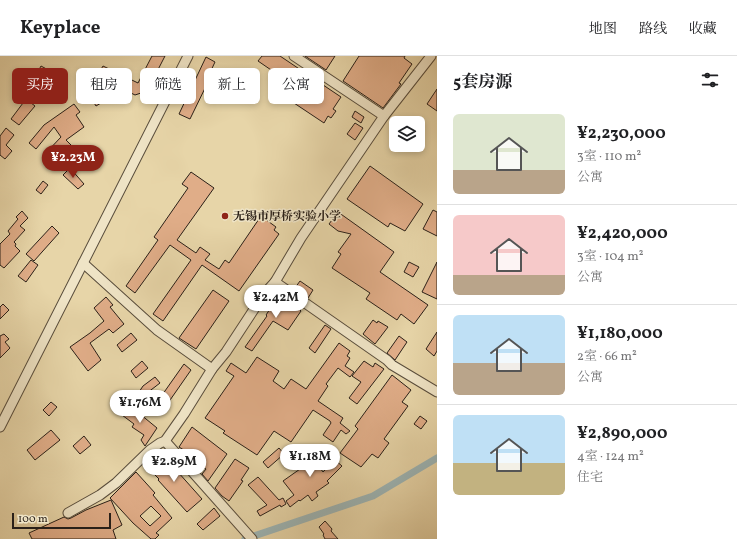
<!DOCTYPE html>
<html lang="zh">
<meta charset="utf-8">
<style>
body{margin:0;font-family:Vollkorn,"Noto Serif SC",serif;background:#f2f2f2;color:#202124;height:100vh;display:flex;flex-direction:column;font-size:15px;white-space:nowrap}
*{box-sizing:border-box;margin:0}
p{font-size:13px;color:#757577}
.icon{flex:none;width:22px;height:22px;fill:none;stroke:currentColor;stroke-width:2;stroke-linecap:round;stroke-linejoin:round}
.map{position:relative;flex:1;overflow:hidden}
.details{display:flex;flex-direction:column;background:#fff;width:300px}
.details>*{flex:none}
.hud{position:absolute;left:12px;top:12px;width:365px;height:36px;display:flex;gap:8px}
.buttons{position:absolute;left:389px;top:60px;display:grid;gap:8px}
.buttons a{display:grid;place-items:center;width:36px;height:36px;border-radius:6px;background:#fff;box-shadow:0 2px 6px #0003;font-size:20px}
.scale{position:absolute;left:12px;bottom:10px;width:99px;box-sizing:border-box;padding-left:4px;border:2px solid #2a2018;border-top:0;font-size:11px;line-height:14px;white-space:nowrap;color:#2a2018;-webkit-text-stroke:3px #efe4c6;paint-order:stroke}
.price{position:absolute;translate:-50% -34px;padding:0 9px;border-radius:14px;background:#fff;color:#222;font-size:13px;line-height:26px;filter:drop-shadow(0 1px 2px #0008)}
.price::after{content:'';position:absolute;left:50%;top:24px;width:12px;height:9px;margin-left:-6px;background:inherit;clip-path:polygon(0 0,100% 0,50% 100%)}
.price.on{background:#8f2418;color:#fff}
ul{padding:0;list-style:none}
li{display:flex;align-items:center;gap:12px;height:100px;padding:0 16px}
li+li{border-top:1px solid #e0e0e0}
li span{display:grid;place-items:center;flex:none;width:112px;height:80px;border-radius:6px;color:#555}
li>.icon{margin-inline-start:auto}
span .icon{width:48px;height:48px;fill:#fffc;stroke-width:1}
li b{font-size:17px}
h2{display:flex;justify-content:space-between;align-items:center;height:48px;padding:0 16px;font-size:17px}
.pill{padding:0 14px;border-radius:6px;background:#fff;box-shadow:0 2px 6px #0003;font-size:14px;line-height:36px}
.pill.on{background:#8f2418;color:#fff}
header{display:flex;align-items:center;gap:24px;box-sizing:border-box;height:56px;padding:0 20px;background:#fff;border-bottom:1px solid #e0e0e0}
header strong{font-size:19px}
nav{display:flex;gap:22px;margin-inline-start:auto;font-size:14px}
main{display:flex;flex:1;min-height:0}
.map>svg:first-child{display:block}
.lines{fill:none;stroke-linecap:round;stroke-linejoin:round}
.canal{stroke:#9db5b5;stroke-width:7}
.building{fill:#e0ad88;stroke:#2a2018;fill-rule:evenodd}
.minor-casing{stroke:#594d3c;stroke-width:11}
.minor{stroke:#efe4c6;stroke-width:9}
.poi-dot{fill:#8f2418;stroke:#efe4c6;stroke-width:1.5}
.labels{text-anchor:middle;stroke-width:3;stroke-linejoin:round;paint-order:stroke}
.poi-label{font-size:12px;font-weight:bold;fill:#2a2018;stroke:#efe4c6;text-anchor:start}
</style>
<header>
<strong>Keyplace</strong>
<nav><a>地图</a><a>路线</a><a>收藏</a></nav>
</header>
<main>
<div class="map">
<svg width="437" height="483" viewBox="0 0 437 483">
<rect width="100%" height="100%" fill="#e7d5a8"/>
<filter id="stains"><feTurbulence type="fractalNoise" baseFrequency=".005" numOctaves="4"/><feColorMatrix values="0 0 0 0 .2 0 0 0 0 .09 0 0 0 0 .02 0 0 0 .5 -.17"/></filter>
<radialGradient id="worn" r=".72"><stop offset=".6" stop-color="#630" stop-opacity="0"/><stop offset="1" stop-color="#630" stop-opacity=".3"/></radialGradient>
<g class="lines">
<path class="canal" d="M245,483L373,440L437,402"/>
</g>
<g class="building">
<path d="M152,0H165L147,35L135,39L97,20L103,10L138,27Z"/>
<path d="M262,0H280L341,41L333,53L336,55L331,62L328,60L324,67L285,41L293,29L258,5Z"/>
<path d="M305,0H335L326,14Z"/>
<path d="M359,0H405L404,2L412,8L399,27L401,28L383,52L343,25Z"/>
<path d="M206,1L215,6L207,23L209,24L190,63L179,58Z"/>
<path d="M41,10L52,16L40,37L29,32Z"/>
<path d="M437,33V55L427,48Z"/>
<path d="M100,36L106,44L96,50L91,42Z"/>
<path d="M26,43L35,50L19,69L11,63Z"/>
<path d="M74,48L80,56L76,59L84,71L66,84L77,95L68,104L60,97L52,106L44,99L61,81L54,71L36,93L29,87L44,69Z"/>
<path d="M355,55L364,61L361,67L352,61Z"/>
<path d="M355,67L363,72L355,84L347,78Z"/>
<path d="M6,72L14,79L6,89L12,95L5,103L0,99V80Z"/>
<path d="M370,110L423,148L405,175L390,167L388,171L347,143Z"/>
<path d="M70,112L84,128L78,133L63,119Z"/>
<path d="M191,116L214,132L177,184L196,197L200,191L210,198L205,204L219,213L225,204L229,207L261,160L276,171L274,174L279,178L239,235L202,209L163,265L153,258L191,204L170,189L135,237L126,230L158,184L154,181L188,132L182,128Z"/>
<path d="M43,125L48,129L41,138L36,134Z"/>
<path d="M433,154L437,156V180L423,173Z"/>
<path d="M22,155L28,162L20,170L25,174L14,186L16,188L15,190L20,195L4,212L0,209V188L10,178L8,175L18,163L16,161Z"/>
<path d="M338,156L394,196L380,216L428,249L414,268L401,258L397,264L366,243L370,237L332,212L341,198L338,196L351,178L338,175L329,168Z"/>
<path d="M52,170L59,177L34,205L26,198Z"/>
<path d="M31,204L38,209L26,226L18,220Z"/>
<path d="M409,206L419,211L413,221L404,216Z"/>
<path d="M437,206V243L422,236Z"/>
<path d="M300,225L313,234L308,242L295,232Z"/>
<path d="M213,234L229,245L196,293L179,282Z"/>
<path d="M280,238L301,252L300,254L301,255L288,274L273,265L252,295L245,291L267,260L266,259Z"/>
<path d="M106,241L113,249L110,251L124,268L113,277L109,273L90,287L101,304L88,315L70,291L90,277L104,265L94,252Z"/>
<path d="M3,248L9,254L0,263V251Z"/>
<path d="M373,264L377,267L378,265L388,271L375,288L363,278Z"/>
<path d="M325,269L331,273L315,297L309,292Z"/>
<path d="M437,276V295L434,300L426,293Z"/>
<path d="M131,277L137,284L122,296L117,289Z"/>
<path d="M4,278L9,283L5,286L10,292L0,302V280Z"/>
<path d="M399,280L407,286L395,304L387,297Z"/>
<path d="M339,287L350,295L347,300L350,302L345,310L354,316L350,321L338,312L326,328L328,330L318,345L343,362L340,367L350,375L346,378L341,374L333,386L323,379L331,367L330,365L313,354L291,386L274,375L257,399L223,377L225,375L205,362L234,320L226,315L231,307L246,317L257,301L279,315L273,325L284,333L291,323L306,333Z"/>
<path d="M142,305L148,312L136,322L131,315Z"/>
<path d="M364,305L373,311L375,307L384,313L357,348L349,342L361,326L352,320Z"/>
<path d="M184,308L191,314L168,347L160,342Z"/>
<path d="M392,319L411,334L402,346L408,350L384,383L389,387L378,402L372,398L361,411L340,397L358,373L355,370Z"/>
<path d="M155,321L160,327L147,337L154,344L147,354L135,342L143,330Z"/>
<path d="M51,346L57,351L49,360L43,354Z"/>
<path d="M129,349L157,372L145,390L141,384L144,379L132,371L134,368L122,359Z"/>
<path d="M420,360L427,365L421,373L414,368Z"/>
<path d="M192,371L227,398L208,425L202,418L206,413L191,403L193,400L179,391Z"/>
<path d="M51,374L60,384L35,404L27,394Z"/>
<path d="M84,380L91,389L80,398L73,390Z"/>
<path d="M321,391L328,397L317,408L323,416L335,404L342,410L327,425L329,427L316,436L318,440L312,445L308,439L300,445L299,444L290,451L286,445L294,439L283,425L300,413L299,412Z"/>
<path d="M279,392L284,398L268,412L263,406Z"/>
<path d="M161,397L202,443L187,456L158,424L159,423L147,411Z"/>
<path d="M235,403L249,412L241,424L243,425L229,445L222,440L215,432Z"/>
<path d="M136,416L155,437L153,439L172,462L156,477L159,479L155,483H151L133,467L110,442ZM151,450L161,460L150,470L140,460Z"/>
<path d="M258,421L279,444L283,442L286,448L281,451L280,449L260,460L257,455L267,449L248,429Z"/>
<path d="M111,444L122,469L113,474L116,483H32L29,477L64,461L68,463L71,462L86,454Z"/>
<path d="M214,452L220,460L203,474L197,468Z"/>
<path d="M325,465L332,473L331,475L338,483H325L323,479L324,478L319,471Z"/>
</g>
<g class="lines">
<g class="minor-casing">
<g id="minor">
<path d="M294,0L384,60"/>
<path d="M83,207L157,274L212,313"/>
<path d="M275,226L387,304L392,309L437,336"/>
<path d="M0,371L188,0"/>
<path d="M165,385L252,483"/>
<path d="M68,457L100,439L116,427L150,394L160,387L165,385L184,358L212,313L226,296L264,238L275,226L301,182L384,60L431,0"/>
</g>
</g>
<use href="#minor" class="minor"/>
</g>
<circle class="poi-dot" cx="225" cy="160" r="4"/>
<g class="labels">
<g class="poi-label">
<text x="233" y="164">无锡市厚桥实验小学</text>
</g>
</g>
<rect width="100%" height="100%" filter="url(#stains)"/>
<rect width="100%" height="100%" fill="url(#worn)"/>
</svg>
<div class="buttons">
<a><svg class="icon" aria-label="layers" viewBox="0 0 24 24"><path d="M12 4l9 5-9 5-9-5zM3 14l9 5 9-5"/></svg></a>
</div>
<div class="scale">100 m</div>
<b class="price on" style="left:73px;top:123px">¥2.23M</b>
<b class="price" style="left:276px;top:263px">¥2.42M</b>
<b class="price" style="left:140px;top:368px">¥1.76M</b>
<b class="price" style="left:310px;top:422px">¥1.18M</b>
<b class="price" style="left:174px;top:427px">¥2.89M</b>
<div class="hud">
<a class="pill on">买房</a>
<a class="pill">租房</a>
<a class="pill">筛选</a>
<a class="pill">新上</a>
<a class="pill">公寓</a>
</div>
</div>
<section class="details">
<h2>5套房源<svg class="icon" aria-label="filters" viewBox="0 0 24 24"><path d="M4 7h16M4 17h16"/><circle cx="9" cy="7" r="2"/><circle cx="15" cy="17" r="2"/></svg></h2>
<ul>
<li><span style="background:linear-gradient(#dfe7d0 70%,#b9a48a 0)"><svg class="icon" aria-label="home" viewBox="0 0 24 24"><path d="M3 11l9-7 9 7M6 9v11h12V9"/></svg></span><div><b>¥2,230,000</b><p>3室 · 110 m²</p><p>公寓</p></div></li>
<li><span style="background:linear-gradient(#f6c9c9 75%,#b9a48a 0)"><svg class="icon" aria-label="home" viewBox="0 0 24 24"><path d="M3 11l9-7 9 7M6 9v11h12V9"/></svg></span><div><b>¥2,420,000</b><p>3室 · 104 m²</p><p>公寓</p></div></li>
<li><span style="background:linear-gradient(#bfe0f5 60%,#b9a48a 0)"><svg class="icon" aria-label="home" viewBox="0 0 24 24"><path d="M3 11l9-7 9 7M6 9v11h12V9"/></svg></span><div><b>¥1,180,000</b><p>2室 · 66 m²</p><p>公寓</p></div></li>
<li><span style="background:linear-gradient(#bfe0f5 60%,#c2b280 0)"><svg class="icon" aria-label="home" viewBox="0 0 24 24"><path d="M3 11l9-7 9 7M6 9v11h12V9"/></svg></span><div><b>¥2,890,000</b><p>4室 · 124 m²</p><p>住宅</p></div></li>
</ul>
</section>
</main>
